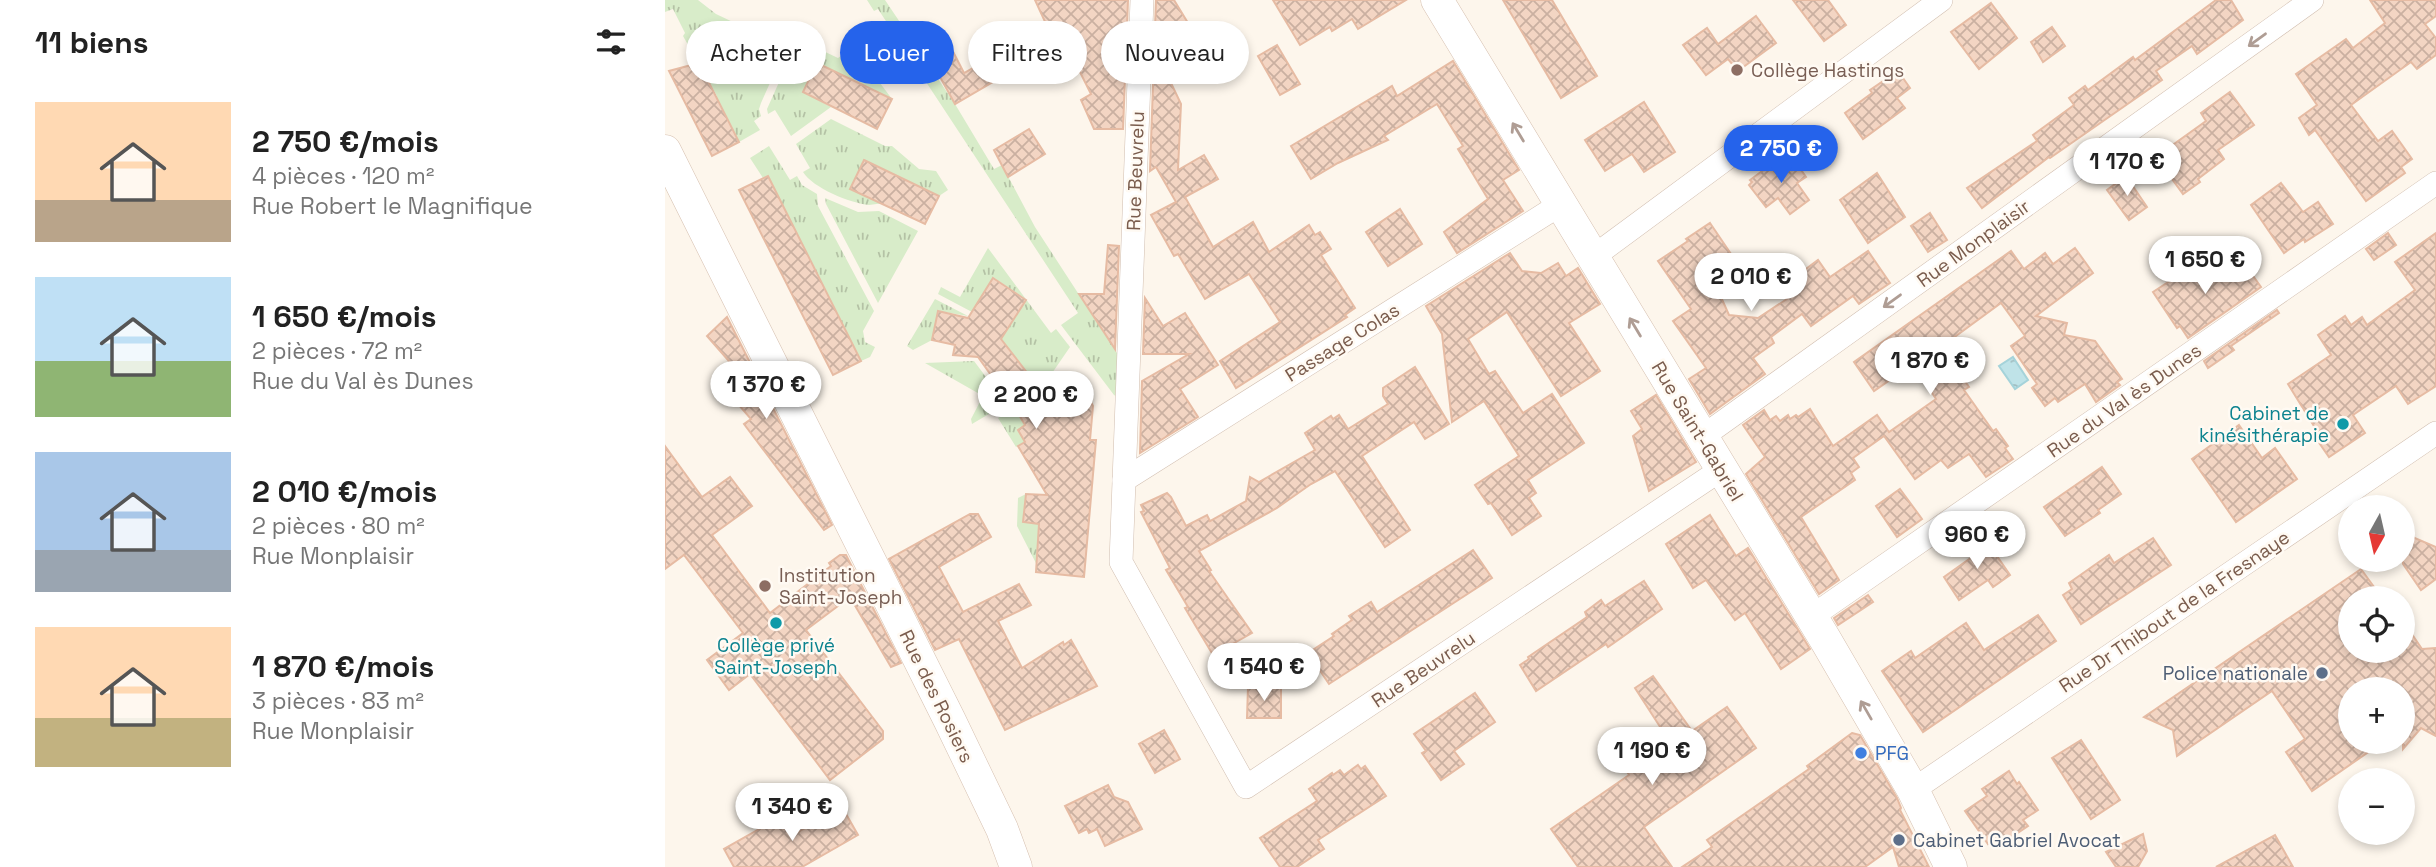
<!DOCTYPE html>
<html lang="fr">
<meta charset="utf-8">
<style>
body{margin:0;font-family:"Space Grotesk",sans-serif;background:#f6f6f6;color:#222;height:100vh;display:flex;flex-direction:column;font-size:26px;white-space:nowrap}
*{box-sizing:border-box;margin:0}
p{font-size:23px;color:#767676}
.icon{flex:none;width:38px;height:38px;fill:none;stroke:currentColor;stroke-width:2;stroke-linecap:round;stroke-linejoin:round}
.map{position:relative;flex:1;overflow:hidden}
.drawer{display:flex;flex-direction:column;background:#fff;width:665px}
.drawer>*{flex:none}
.top-card{position:absolute;left:21px;top:21px;width:665px;height:63px;display:flex;gap:14px}
.needle{width:46px;rotate:188deg}
.buttons{position:absolute;left:1673px;top:495px;display:grid;gap:14px}
.buttons a{display:grid;place-items:center;width:77px;height:77px;border-radius:50%;background:#fff;box-shadow:0 4px 10px #0003;font-size:35px}
.price{position:absolute;translate:-50% -60px;padding:0 16px;border-radius:24px;background:#fff;color:#222;font-size:23px;line-height:46px;filter:drop-shadow(0 2px 4px #0008)}
.price::after{content:'';position:absolute;left:50%;top:42px;width:21px;height:16px;margin-left:-10px;background:inherit;clip-path:polygon(0 0,100% 0,50% 100%)}
.price.on{background:#2563eb;color:#fff}
ul{padding:0;list-style:none}
li{display:flex;align-items:center;gap:21px;height:175px;padding:0 35px}
li span{display:grid;place-items:center;flex:none;width:196px;height:140px;border-radius:0px;color:#555}
li>.icon{margin-inline-start:auto}
span .icon{width:84px;height:84px;fill:#fffc;stroke-width:1}
li b{font-size:30px}
h2{display:flex;justify-content:space-between;align-items:center;height:84px;padding:0 35px;font-size:30px}
.pill{padding:0 24px;border-radius:32px;background:#fff;box-shadow:0 4px 10px #0003;font-size:24px;line-height:63px}
.pill.on{background:#2563eb;color:#fff}
main{display:flex;flex:1;min-height:0}
.map>svg:first-child{display:block}
.grass{fill:url(#grass-tufts)}
.water{fill:url(#water-ripples);stroke:#a5d3da;stroke-width:2}
.building{fill:url(#building-cross-hatch);stroke:#e6bba3;stroke-width:2}
.lines{fill:none;stroke-linecap:round;stroke-linejoin:round}
.street-casing{stroke:#d1beb0;stroke-width:24}
.secondary-casing{stroke:#d6c0b0;stroke-width:33}
.street{stroke:#fff;stroke-width:23}
.secondary{stroke:#fff;stroke-width:32}
.oneway{stroke:#af9d94}
.education-dot{fill:#8d6e63;stroke:#fffaf3;stroke-width:2.5}
.culture-dot{fill:#0f9aa8;stroke:#fffaf3;stroke-width:2.5}
.service-dot{fill:#5c6f8a;stroke:#fffaf3;stroke-width:2.5}
.shop-dot{fill:#3f7fe0;stroke:#fffaf3;stroke-width:2.5}
.labels{text-anchor:middle;stroke-width:5;stroke-linejoin:round;paint-order:stroke}
.education-label{font-size:19px;fill:#785e54;stroke:#fffaf3;text-anchor:start}
.street-label{font-size:19px;fill:#7a5c4d;stroke:#fffaf3}
.culture-label{font-size:19px;fill:#0d838f;stroke:#fffaf3;text-anchor:end}
.service-label{font-size:19px;fill:#4e5e75;stroke:#fffaf3;text-anchor:end}
.shop-label{font-size:19px;fill:#366cbe;stroke:#fffaf3;text-anchor:start}
</style>
<main>
<section class="drawer">
<h2>11 biens<svg class="icon" aria-label="filters" viewBox="0 0 24 24"><path d="M4 7h16M4 17h16"/><circle cx="9" cy="7" r="2"/><circle cx="15" cy="17" r="2"/></svg></h2>
<ul>
<li><span style="background:linear-gradient(#ffd9b3 70%,#b9a48a 0)"><svg class="icon" aria-label="home" viewBox="0 0 24 24"><path d="M3 11l9-7 9 7M6 9v11h12V9"/></svg></span><div><b>2 750 €/mois</b><p>4 pièces · 120 m²</p><p>Rue Robert le Magnifique</p></div></li>
<li><span style="background:linear-gradient(#bfe0f5 60%,#8fb573 0)"><svg class="icon" aria-label="home" viewBox="0 0 24 24"><path d="M3 11l9-7 9 7M6 9v11h12V9"/></svg></span><div><b>1 650 €/mois</b><p>2 pièces · 72 m²</p><p>Rue du Val ès Dunes</p></div></li>
<li><span style="background:linear-gradient(#a9c7e8 70%,#9aa5b1 0)"><svg class="icon" aria-label="home" viewBox="0 0 24 24"><path d="M3 11l9-7 9 7M6 9v11h12V9"/></svg></span><div><b>2 010 €/mois</b><p>2 pièces · 80 m²</p><p>Rue Monplaisir</p></div></li>
<li><span style="background:linear-gradient(#ffd9b3 65%,#c2b280 0)"><svg class="icon" aria-label="home" viewBox="0 0 24 24"><path d="M3 11l9-7 9 7M6 9v11h12V9"/></svg></span><div><b>1 870 €/mois</b><p>3 pièces · 83 m²</p><p>Rue Monplaisir</p></div></li>
</ul>
</section>
<div class="map">
<svg width="1771" height="867" viewBox="0 0 1771 867">
<defs>
<pattern id="grass-tufts" width="24" height="20" patternUnits="userSpaceOnUse" patternTransform="scale(1.75)"><rect width="24" height="20" fill="#d8ecc9"/><path d="M3 7l-1-3M5 7V3M7 7l1-3M15 17l-1-3M17 17v-4M19 17l1-3" fill="none" stroke="#b4c2a5"/></pattern>
<pattern id="water-ripples" width="26" height="14" patternUnits="userSpaceOnUse" patternTransform="scale(1.75)"><rect width="26" height="14" fill="#bfe3e8"/><path d="M2 4q2-2 4 0t4 0M15 11q2-2 4 0t4 0" fill="none" stroke="#a0bbbe"/></pattern>
<pattern id="building-cross-hatch" width="8" height="8" patternUnits="userSpaceOnUse" patternTransform="scale(1.75)"><rect width="8" height="8" fill="#f3d5c3"/><path d="M0 0l8 8M0 8l8-8" fill="none" stroke="#cab0a1"/></pattern>
</defs>
<rect width="100%" height="100%" fill="#fdf6ec"/>
<g class="grass">
<path d="M0,0H33L51,14L121,47L96,103L94,109L96,116L89,121L95,130L74,142L49,98L52,96L18,36L20,33L8,9L0,12Z"/>
<path d="M202,0H220L290,104L329,169L337,165L370,227L452,353L454,398L449,395L396,325L413,313L213,9L209,11Z"/>
<path d="M188,47L227,99L153,63L138,92L166,107L126,136L110,110L103,114L102,109L128,51L148,60L154,49L173,58Z"/>
<path d="M166,119L220,146H227L254,169L271,171L283,190L274,196L204,205C185,203 148,188 138,172L145,168L131,144Z"/>
<path d="M104,146L125,180L132,176L137,185L152,194L153,206L209,311L198,331L200,342L210,347L205,357L196,361L103,176L98,178L85,158Z"/>
<path d="M160,198L193,212L214,211L253,231L213,303L161,204Z"/>
<path d="M323,248L386,333L391,329L405,347L383,379L330,413L329,411L307,424L306,419L318,396L260,363L309,361L327,385L356,365L336,339L361,299L329,278L307,312L273,294L276,287L295,297Z"/>
<path d="M270,299L303,316L273,311L267,340L248,350L242,346Z"/>
<path d="M350,408L360,425L353,430L360,442L351,447L333,418Z"/>
<path d="M361,494L358,522L375,524L372,556L377,558L376,573L352,526L353,498Z"/>
</g>
<path class="water" d="M1348,357L1363,380L1350,389L1334,366Z"/>
<g class="building">
<path d="M370,0H463L458,129H429L416,100L426,94L407,56L385,69L376,54L290,104L259,48L280,36L299,73L382,26Z"/>
<path d="M491,0H509L537,46L503,67L510,78L505,81L516,104L513,170L539,155L553,179L520,197L548,247L588,222L604,252L644,225L650,235L655,232L666,249L656,255L690,308L680,315L682,317L571,388L555,361L615,322L584,274L540,299L513,254L509,256L486,215L511,202L491,167L485,171Z"/>
<path d="M608,0H741L693,29L687,19L667,31L665,27L635,45Z"/>
<path d="M838,0H887L932,76L896,98Z"/>
<path d="M1128,0H1163L1181,25L1159,41Z"/>
<path d="M1551,0H1566L1578,20L1532,54L1527,46L1491,71L1497,80L1385,158L1384,157L1317,208L1302,188L1372,141L1368,135L1409,105L1404,98L1420,86L1423,90L1468,57L1470,60Z"/>
<path d="M1705,0H1771V16L1760,24L1771,38V55L1752,69L1746,62L1686,105L1713,141L1727,131L1747,159L1736,167L1740,173L1701,201L1650,130L1644,135L1634,118L1652,105L1631,74L1681,39L1688,48L1720,23Z"/>
<path d="M1326,3L1352,38L1314,69L1286,32Z"/>
<path d="M1091,16L1111,43L1073,71L1063,59L1041,75L1018,45L1042,28L1053,44Z"/>
<path d="M1387,27L1400,46L1378,62L1366,42Z"/>
<path d="M612,45L635,84L615,95L593,56Z"/>
<path d="M788,61L854,170L838,180L858,211L792,253L779,232L823,199L793,149L798,146L772,104L719,136L723,140L673,163L646,179L626,146L727,86L732,96Z"/>
<path d="M34,63L74,142L47,156L4,71Z"/>
<path d="M152,63L227,99L212,129L138,92Z"/>
<path d="M1233,71L1245,88L1232,98L1240,108L1198,139L1180,113L1207,93L1205,90Z"/>
<path d="M1565,92L1589,125L1553,150L1559,159L1533,179L1535,182L1518,194L1491,157L1541,121L1536,113Z"/>
<path d="M979,102L1010,152L979,172L967,154L940,171L920,140Z"/>
<path d="M364,129L380,154L343,177L329,150Z"/>
<path d="M1125,154L1141,177L1132,183L1144,200L1125,214L1113,198L1101,207L1084,185L1087,182L1085,180L1108,163L1110,166Z"/>
<path d="M199,160L274,196L260,224L185,189Z"/>
<path d="M1212,173L1240,217L1203,243L1175,200Z"/>
<path d="M103,176L196,361L168,375L74,190Z"/>
<path d="M1461,176L1482,207L1464,220L1442,190Z"/>
<path d="M1616,183L1638,212L1653,202L1668,224L1640,242L1639,239L1619,253L1586,205Z"/>
<path d="M735,209L757,244L723,266L701,232Z"/>
<path d="M1265,213L1282,240L1263,252L1246,226Z"/>
<path d="M1045,223L1066,254L1037,273L1056,297L1064,315L1093,318L1125,297L1122,293L1128,288L1130,277L1153,260L1165,277L1203,251L1225,283L1194,304L1188,296L1146,326L1137,314L1106,337L1109,343L1088,358L1100,374L1045,414L1024,379L1041,368L1008,321L1026,309L993,261L1023,241L1021,239Z"/>
<path d="M1723,233L1731,245L1709,260L1701,249Z"/>
<path d="M1771,233V386L1743,404L1731,386L1688,415L1700,433L1664,457L1648,434L1652,431L1623,384L1666,355L1653,335L1680,316L1686,325L1697,317L1702,325L1750,290L1730,262Z"/>
<path d="M443,245L454,246L450,349L414,294H439Z"/>
<path d="M1410,248L1428,273L1371,316L1402,323L1399,335L1430,341L1457,379L1452,382L1455,385L1431,402L1420,384L1393,402L1390,398L1380,406L1367,388L1372,384L1346,346L1360,336L1336,303L1276,347L1304,387L1299,390L1328,431L1331,429L1343,446L1340,448L1348,459L1321,477L1304,454L1283,468L1276,460L1250,479L1219,436L1188,458L1194,467L1186,473L1190,480L1136,517L1174,580L1154,594L1081,474L1100,457L1078,425L1099,410L1105,420L1111,416L1115,421L1123,415L1125,419L1131,415L1133,417L1145,409L1168,446L1212,415L1224,432L1271,399L1248,364L1209,391L1189,362L1346,251L1359,269L1380,253L1388,264Z"/>
<path d="M845,253L857,271L876,273L893,263L901,276L913,268L935,304L904,323L935,371L896,396L842,312L803,339L824,374L830,371L858,413L887,394L919,443L863,480L871,493L864,498L876,516L847,535L826,503L823,504L810,485L854,456L819,401L787,422L777,334L761,306Z"/>
<path d="M1561,261L1567,268L1575,263L1578,268L1581,266L1596,287L1523,338L1515,326L1512,328L1488,292L1523,269L1532,281Z"/>
<path d="M328,278L361,300L336,339L377,392L388,385L393,394L407,387L413,397L421,393L428,406L425,440H431L419,577L371,572L374,524L358,522L361,494L382,495L353,446L360,442L353,430L360,425L334,381L331,382L313,357L288,355L290,345L267,340L273,311L303,318Z"/>
<path d="M480,298L498,326L520,313L553,365L515,389L533,417L475,453L477,381L524,354H478Z"/>
<path d="M1612,310L1614,313L1566,346L1569,350L1543,368L1539,361Z"/>
<path d="M62,317L167,525L159,530L79,424L86,419L61,390L77,376L42,336Z"/>
<path d="M750,367L784,424L760,439L749,422L697,456L745,530L720,547L670,471L646,484L612,508L534,551L546,570L544,571L587,633L548,655L520,608L523,607L501,570L505,568L476,512L479,511L476,505L502,493L506,497L521,526L542,515L545,521L581,501L585,477L594,482L650,450L640,433L666,416L668,419L674,415L683,429L723,404L718,396V388Z"/>
<path d="M991,395L1031,462L984,491L968,436L977,429L966,411Z"/>
<path d="M1574,425L1597,458L1610,448L1632,479L1571,522L1527,459Z"/>
<path d="M0,446L37,497L65,477L87,506L47,535L105,613L166,566L164,563L175,555H181L236,663L226,667L185,597L141,630L218,731V739L165,780L85,674L64,690L42,660L78,633L19,555L0,569Z"/>
<path d="M1437,467L1456,494L1433,510L1435,513L1400,536L1379,507Z"/>
<path d="M1235,489L1257,519L1232,537L1211,506Z"/>
<path d="M305,514H313L326,537L274,567L298,612L354,584L366,605L333,621L357,668L398,642L399,645L406,640L432,686L340,730L294,639L270,650L224,559Z"/>
<path d="M1045,515L1071,556L1083,548L1145,649L1116,669L1080,613L1070,620L1041,580L1028,588L1001,544Z"/>
<path d="M1738,533L1771,547V579L1756,590L1738,564Z"/>
<path d="M1488,538L1506,565L1416,624L1398,595L1407,589L1404,583L1444,555L1449,563Z"/>
<path d="M1321,540L1345,575L1328,587L1323,580L1294,600L1279,577L1307,557L1304,553Z"/>
<path d="M808,550L827,578L664,684L643,653L669,636L667,634L687,620L684,616L706,602L712,612Z"/>
<path d="M1696,569L1717,598H1685V651H1738V621L1757,649L1771,648V736L1756,728L1738,749V690H1685V742H1718L1647,791L1621,752L1640,739L1607,691L1512,756L1508,730L1479,717Z"/>
<path d="M979,581L997,609L943,647L941,644L871,691L855,665L864,659L863,657L922,617L920,612L936,600L940,606Z"/>
<path d="M1203,595L1208,602L1173,625L1169,618Z"/>
<path d="M1373,615L1391,641L1258,732L1217,671L1246,651L1250,658L1301,623L1319,650Z"/>
<path d="M988,676L1027,731L1062,707L1091,748L979,827L1007,867H913L886,829L964,775L959,766L1001,736L970,688Z"/>
<path d="M583,687H616V718H582Z"/>
<path d="M810,693L830,722L789,751L799,764L776,780L757,753L761,751L749,734Z"/>
<path d="M499,730L515,759L490,773L474,744Z"/>
<path d="M1187,733L1195,735L1232,798L1236,808L1235,810L1264,867H1234L1228,847L1200,867H1017L1047,847L1042,840L1144,769L1142,766Z"/>
<path d="M1416,740L1455,800L1426,819L1387,758Z"/>
<path d="M693,765L696,769L700,766L721,796L653,840L659,849L632,867H615L595,838L652,801L644,789L667,773L668,775L675,770L679,775Z"/>
<path d="M1344,771L1352,784L1354,782L1373,810L1358,820L1363,826L1336,844L1332,838L1323,844L1300,811L1322,796L1317,789Z"/>
<path d="M443,785L449,797L463,802L477,829L440,846L432,829L424,833L422,829L414,833L400,806Z"/>
<path d="M177,807L193,835L137,867H69L59,849L114,818L126,836Z"/>
<path d="M1478,834L1482,851L1473,867H1451L1441,852Z"/>
<path d="M1610,835L1628,867H1551Z"/>
</g>
<g class="lines">
<g class="street-casing">
<g id="street">
<path d="M477,0L456,562L581,787L1057,469"/>
<path d="M928,257L1276,0"/>
<path d="M1037,437L1647,0"/>
<path d="M459,480L896,204"/>
<path d="M1146,617L1771,183"/>
<path d="M1248,790L1771,433"/>
</g>
</g>
<g class="secondary-casing">
<g id="secondary">
<path d="M772,0L1160,639L1248,790L1286,867"/>
<path d="M0,151L285,721L337,829L351,867"/>
</g>
</g>
<use href="#street" class="street"/>
<use href="#secondary" class="secondary"/>
</g>
<defs><path id="oneway-shaft" d="M-6 0H5M1.5-3L5.5 0L1.5 3" fill="none" stroke-width="1.6" stroke-linecap="round" stroke-linejoin="round" transform="scale(1.75)"/></defs>
<g class="oneway">
<use href="#oneway-shaft" transform="translate(1592 40) rotate(144)"/>
<use href="#oneway-shaft" transform="translate(853 132) rotate(-121)"/>
<use href="#oneway-shaft" transform="translate(1227 301) rotate(144)"/>
<use href="#oneway-shaft" transform="translate(970 327) rotate(-121)"/>
<use href="#oneway-shaft" transform="translate(1201 710) rotate(-120)"/>
</g>
<g class="education-dot">
<circle cx="1072" cy="70" r="7"/>
<circle cx="100" cy="586" r="7"/>
</g>
<g class="culture-dot">
<circle cx="1678" cy="424" r="7"/>
<circle cx="111" cy="623" r="7"/>
</g>
<g class="service-dot">
<circle cx="1657" cy="673" r="7"/>
<circle cx="1234" cy="840" r="7"/>
</g>
<circle class="shop-dot" cx="1196" cy="753" r="7"/>
<g class="labels">
<g class="education-label">
<text x="1086" y="77">Collège Hastings</text>
<text x="114" y="582">Institution<tspan x="114" dy="22">Saint-Joseph</tspan></text>
</g>
<g class="street-label">
<text transform="translate(470 171) rotate(-88)" y="7">Rue Beuvrelu</text>
<text transform="translate(1308 243) rotate(-36)" y="7">Rue Monplaisir</text>
<text transform="translate(677 342) rotate(-32)" y="7">Passage Colas</text>
<text transform="translate(1459 400) rotate(-35)" y="7">Rue du Val ès Dunes</text>
<text transform="translate(1033 431) rotate(59)" y="7">Rue Saint-Gabriel</text>
<text transform="translate(1509 611) rotate(-34)" y="7">Rue Dr Thibout de la Fresnaye</text>
<text transform="translate(758 669) rotate(-34)" y="7">Rue Beuvrelu</text>
<text transform="translate(272 696) rotate(64)" y="7">Rue des Rosiers</text>
</g>
<g class="culture-label">
<text x="1664" y="420">Cabinet de<tspan x="1664" dy="22">kinésithérapie</tspan></text>
<text x="111" y="652" text-anchor="middle">Collège privé<tspan x="111" dy="22">Saint-Joseph</tspan></text>
</g>
<g class="service-label">
<text x="1643" y="680">Police nationale</text>
<text x="1248" y="847" text-anchor="start">Cabinet Gabriel Avocat</text>
</g>
<g class="shop-label">
<text x="1210" y="760">PFG</text>
</g>
</g>
</svg>
<div class="buttons">
<a><svg class="needle" viewBox="-14 -14 28 28"><path d="M0-13l5 13h-10z" fill="#e53935"/><path d="M0 13l5-13h-10z" fill="#767676"/></svg></a>
<a><svg class="icon" aria-label="locate" viewBox="0 0 24 24"><circle cx="12" cy="12" r="6"/><path d="M12 2v4M12 18v4M2 12h4M18 12h4"/></svg></a>
<a>+</a>
<a>−</a>
</div>
<b class="price on" style="left:1116px;top:185px">2 750 €</b>
<b class="price" style="left:1462px;top:198px">1 170 €</b>
<b class="price" style="left:1540px;top:296px">1 650 €</b>
<b class="price" style="left:1086px;top:313px">2 010 €</b>
<b class="price" style="left:1265px;top:397px">1 870 €</b>
<b class="price" style="left:101px;top:421px">1 370 €</b>
<b class="price" style="left:371px;top:431px">2 200 €</b>
<b class="price" style="left:1312px;top:571px">960 €</b>
<b class="price" style="left:599px;top:703px">1 540 €</b>
<b class="price" style="left:987px;top:787px">1 190 €</b>
<b class="price" style="left:127px;top:843px">1 340 €</b>
<div class="top-card">
<a class="pill">Acheter</a>
<a class="pill on">Louer</a>
<a class="pill">Filtres</a>
<a class="pill">Nouveau</a>
</div>
</div>
</main>
